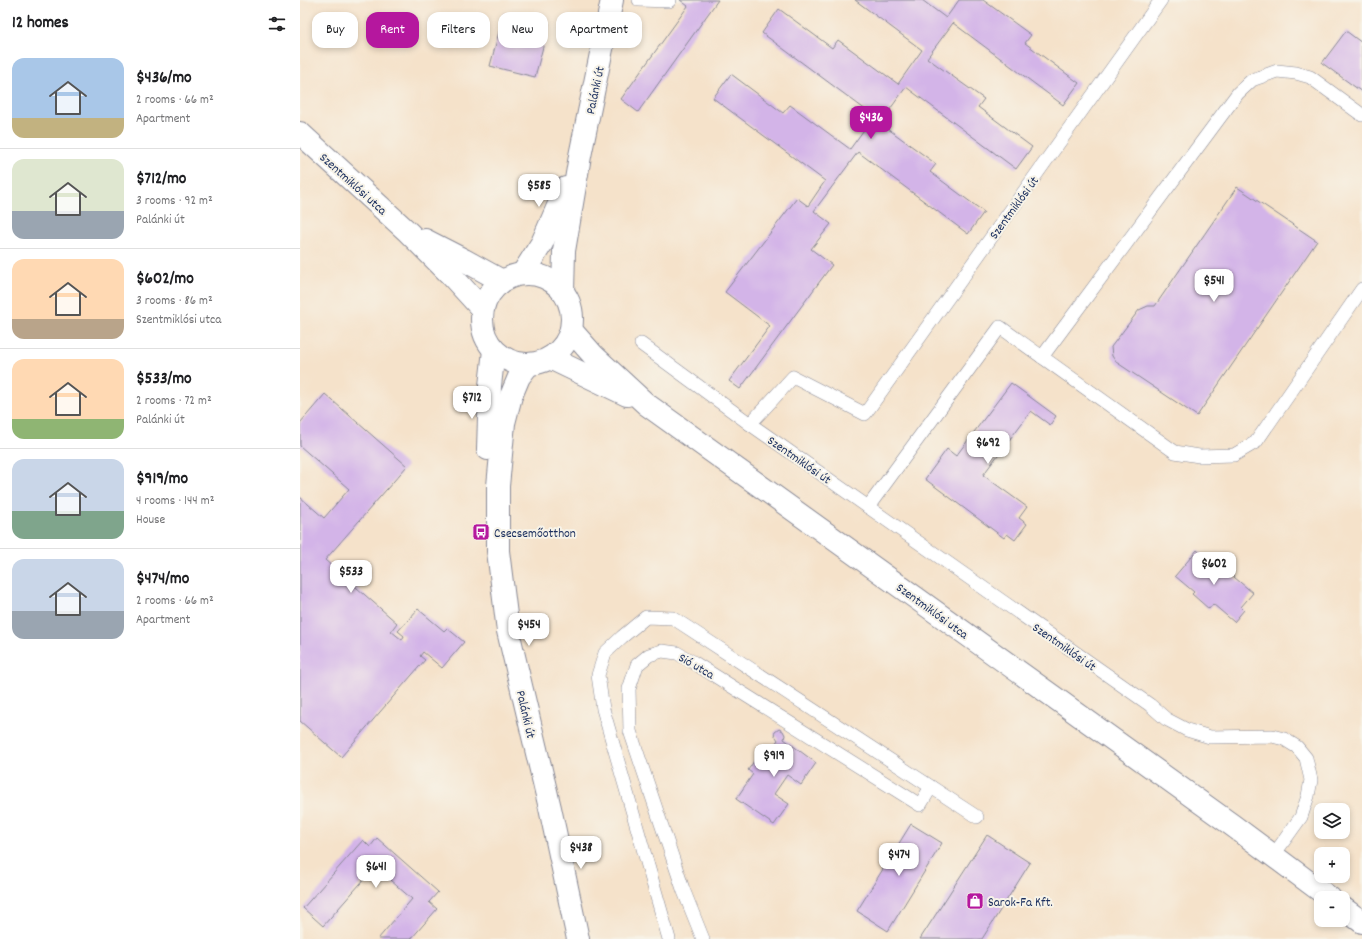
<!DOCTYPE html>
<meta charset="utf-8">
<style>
body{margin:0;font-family:Dekko,sans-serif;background:#f2f2f2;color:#202124;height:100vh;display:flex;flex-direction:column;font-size:15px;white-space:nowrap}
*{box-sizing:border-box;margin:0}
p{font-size:13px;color:#757577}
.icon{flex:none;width:22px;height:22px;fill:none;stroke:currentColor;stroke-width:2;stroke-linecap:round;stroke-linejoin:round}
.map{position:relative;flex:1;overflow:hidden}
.side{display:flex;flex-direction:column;background:#fff;width:300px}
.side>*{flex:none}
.hud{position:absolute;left:12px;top:12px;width:380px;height:36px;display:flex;gap:8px}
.tools{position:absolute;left:1014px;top:803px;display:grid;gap:8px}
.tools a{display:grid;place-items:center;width:36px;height:36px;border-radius:8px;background:#fff;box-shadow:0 2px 6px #0003;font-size:20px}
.price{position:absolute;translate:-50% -34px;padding:0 9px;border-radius:8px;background:#fff;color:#222;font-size:13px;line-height:26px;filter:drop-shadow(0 1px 2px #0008)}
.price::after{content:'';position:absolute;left:50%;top:24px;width:12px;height:9px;margin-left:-6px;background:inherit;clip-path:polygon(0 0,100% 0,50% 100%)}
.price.active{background:#b5179e;color:#fff}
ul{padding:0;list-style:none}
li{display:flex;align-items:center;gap:12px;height:100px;padding:0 12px}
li+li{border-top:1px solid #e0e0e0}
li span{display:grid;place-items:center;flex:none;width:112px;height:80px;border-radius:12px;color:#555}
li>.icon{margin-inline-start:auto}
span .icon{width:48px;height:48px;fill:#fffc;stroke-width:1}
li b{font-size:17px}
h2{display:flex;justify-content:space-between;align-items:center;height:48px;padding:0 12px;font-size:17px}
.tag{padding:0 14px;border-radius:12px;background:#fff;box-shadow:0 2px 6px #0003;font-size:14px;line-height:36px}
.tag.active{background:#b5179e;color:#fff}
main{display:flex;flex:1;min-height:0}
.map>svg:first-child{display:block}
.building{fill:#d3b4e8}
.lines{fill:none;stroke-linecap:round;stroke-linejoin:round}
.service-casing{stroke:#888894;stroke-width:14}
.tertiary-casing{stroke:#888894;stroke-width:24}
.secondary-casing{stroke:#888894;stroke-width:24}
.primary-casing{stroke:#888894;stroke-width:24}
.service{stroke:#fff;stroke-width:13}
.tertiary{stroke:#fff;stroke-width:22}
.secondary{stroke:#fff;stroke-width:22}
.primary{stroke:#fff;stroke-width:22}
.labels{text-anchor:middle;stroke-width:4;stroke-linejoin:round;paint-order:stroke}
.street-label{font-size:13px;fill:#1b2f5e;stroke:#f7f3e8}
.poi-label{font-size:13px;fill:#1b2f5e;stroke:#f7f3e8;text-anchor:start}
</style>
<main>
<section class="side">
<h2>12 homes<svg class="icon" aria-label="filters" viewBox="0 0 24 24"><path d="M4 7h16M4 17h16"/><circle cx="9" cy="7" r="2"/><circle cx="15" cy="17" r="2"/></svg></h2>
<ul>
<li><span style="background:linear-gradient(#a9c7e8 75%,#c2b280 0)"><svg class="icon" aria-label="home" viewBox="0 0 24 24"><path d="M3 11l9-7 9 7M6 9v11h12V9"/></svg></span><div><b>$436/mo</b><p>2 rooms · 66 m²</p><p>Apartment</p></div></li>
<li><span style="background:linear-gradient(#dfe7d0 65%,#9aa5b1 0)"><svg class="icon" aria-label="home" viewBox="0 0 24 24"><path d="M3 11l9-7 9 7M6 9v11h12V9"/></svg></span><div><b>$712/mo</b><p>3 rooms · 92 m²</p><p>Palánki út</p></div></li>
<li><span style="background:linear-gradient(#ffd9b3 75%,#b9a48a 0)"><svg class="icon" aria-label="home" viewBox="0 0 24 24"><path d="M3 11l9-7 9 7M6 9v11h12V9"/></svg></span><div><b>$602/mo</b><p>3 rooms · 86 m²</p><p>Szentmiklósi utca</p></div></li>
<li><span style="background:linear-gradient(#ffd9b3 75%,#8fb573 0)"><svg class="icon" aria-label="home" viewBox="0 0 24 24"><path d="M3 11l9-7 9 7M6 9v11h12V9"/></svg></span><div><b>$533/mo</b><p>2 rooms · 72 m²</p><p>Palánki út</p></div></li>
<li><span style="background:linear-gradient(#c9d6e8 65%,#7fa58c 0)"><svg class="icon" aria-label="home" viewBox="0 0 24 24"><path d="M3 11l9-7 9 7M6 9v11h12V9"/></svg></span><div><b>$919/mo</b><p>4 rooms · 144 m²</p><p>House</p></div></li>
<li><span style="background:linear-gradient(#c9d6e8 65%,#9aa5b1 0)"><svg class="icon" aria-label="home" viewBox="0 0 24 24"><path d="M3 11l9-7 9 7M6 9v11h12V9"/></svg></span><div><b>$474/mo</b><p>2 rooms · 66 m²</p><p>Apartment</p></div></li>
</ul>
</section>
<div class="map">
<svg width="1062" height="939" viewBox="0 0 1062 939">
<rect width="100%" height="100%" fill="#f7f3e8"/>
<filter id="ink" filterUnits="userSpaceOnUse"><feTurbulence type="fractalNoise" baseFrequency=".025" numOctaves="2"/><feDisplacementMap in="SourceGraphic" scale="8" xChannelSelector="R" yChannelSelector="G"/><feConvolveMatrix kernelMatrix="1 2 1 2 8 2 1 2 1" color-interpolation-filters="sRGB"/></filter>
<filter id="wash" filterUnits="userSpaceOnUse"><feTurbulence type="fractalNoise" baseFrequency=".012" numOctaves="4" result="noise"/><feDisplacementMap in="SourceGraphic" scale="16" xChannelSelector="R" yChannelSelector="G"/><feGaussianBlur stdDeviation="0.9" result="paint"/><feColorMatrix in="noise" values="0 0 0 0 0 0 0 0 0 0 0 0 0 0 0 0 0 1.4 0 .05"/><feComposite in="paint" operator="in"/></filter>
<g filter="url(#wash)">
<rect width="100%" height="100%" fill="#f5e2ca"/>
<g id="blocks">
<g class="building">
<path d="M380,0H418L338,112L321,99L388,6Z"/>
<path d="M555,0H622L646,18L659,0H683L731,35L725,43L779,83L763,105L653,23L627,58L684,99L678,107L732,147L716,169L606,87L580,123L636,164L630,172L684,212L668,234L558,152L514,211L531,224L511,249L532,265L440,389L429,381L470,326L425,292L497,198L508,206L525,181L413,98L431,74L483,113L490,105L550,149L574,116L462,33L479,9L532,48L538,40L598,84L622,50Z"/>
<path d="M204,13L249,24L235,77L190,66Z"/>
<path d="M1046,31L1062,43V92L1022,63Z"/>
<path d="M937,187L1017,241L897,416L816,362L812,356L811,347L839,310L848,306H855Z"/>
<path d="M711,383L756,416L750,425L731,411L683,475L727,507L719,518L727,524L715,540L707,534L704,538L625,479L647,449L656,456Z"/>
<path d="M25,394L107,466L25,560L97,623L91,631L102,640L104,636L98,631L118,609L144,631L147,628L164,642L142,668L123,652L120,656L125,660L41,757L0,721V497L24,518L49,489L0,446V423Z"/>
<path d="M897,550L925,574L928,572L953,593L941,607L944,610L934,622L913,604L909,609L892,594L894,592L875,576Z"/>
<path d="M479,729L483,731L485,735L484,739L516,763L501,785L487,775L474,794L489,804L474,825L436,799L453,774L448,770L459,754L465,758L478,740L474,734L475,732Z"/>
<path d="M611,824L642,843L588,931L557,911Z"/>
<path d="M687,835L730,863L682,939H620Z"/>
<path d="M77,838L138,892L129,902L137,909L111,939H78L112,899L75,867L23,926L3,908L63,840L70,847Z"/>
</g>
</g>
</g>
<g filter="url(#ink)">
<use href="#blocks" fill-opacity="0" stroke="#888894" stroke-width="1"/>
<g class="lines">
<g class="service-casing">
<g id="service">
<path d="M339,0L369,1L370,0"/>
<path d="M341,344L450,424L850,705L866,719L887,730L910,737L972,736L984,739L997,747L1006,758L1011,780L1008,796L1001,817L973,856"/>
<path d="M742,357L938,93L952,80L977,71L996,73L1010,77L1062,115"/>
<path d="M450,424L493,377L565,414L861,0"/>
<path d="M568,507L700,327L875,452L899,456L934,455L956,442L1062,289"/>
<path d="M369,939L303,709L298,675L305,653L322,637L346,617L373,618L677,817"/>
<path d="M403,939L383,889L330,731L329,689L337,665L349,655L362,651L377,653L393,662L620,805L631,787"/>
</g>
</g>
<g class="tertiary-casing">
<g id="tertiary">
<path d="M223,273L242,243L266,188"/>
<path d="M263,292L264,251L280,156L312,0"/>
</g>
</g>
<g class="secondary-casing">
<g id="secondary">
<path d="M229,364L219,377L211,396L204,423L198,486V551L208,631L250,808L278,939"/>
<path d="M188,449L190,386L194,350"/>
</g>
</g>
<g class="primary-casing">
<g id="primary">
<path d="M0,133L108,232L151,275L182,309"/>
<path d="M125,240L164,260L202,281"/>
<circle cx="227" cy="319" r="45"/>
<path d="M271,330L293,355L346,404L932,825L1030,898"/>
<path d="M250,358L327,395"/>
<path d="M1043,908L1062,922"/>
</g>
</g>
<use href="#service" class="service"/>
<use href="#tertiary" class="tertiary"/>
<use href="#secondary" class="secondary"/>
<use href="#primary" class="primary"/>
</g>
</g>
<defs>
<g id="bus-square" transform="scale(0.9)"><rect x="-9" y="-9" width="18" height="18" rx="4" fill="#b5179e" stroke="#f7f3e8"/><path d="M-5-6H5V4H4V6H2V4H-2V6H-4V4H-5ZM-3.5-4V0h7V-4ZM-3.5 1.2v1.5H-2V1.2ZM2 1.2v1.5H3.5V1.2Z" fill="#fff"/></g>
<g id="shop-square" transform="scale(0.9)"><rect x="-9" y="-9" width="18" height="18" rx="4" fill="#b5179e" stroke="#f7f3e8"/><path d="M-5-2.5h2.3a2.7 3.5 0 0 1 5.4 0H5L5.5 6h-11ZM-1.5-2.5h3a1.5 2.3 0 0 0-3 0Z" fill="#fff"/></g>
</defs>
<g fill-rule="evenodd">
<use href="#bus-square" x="181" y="532"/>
<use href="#shop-square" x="675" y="901"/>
</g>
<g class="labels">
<g class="street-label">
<text transform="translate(294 90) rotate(-78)" y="5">Palánki út</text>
<text transform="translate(54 183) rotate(42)" y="5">Szentmiklósi utca</text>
<text transform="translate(713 207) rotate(-54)" y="5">Szentmiklósi út</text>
<text transform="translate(500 459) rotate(35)" y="5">Szentmiklósi út</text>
<text transform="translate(633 610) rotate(36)" y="5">Szentmiklósi utca</text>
<text transform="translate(765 646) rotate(35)" y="5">Szentmiklósi út</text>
<text transform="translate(397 665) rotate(30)" y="5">Sió utca</text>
<text transform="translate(227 714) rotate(77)" y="5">Palánki út</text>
</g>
<g class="poi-label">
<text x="194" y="537">Csecsemőotthon</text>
<text x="688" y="906">Sarok-Fa Kft.</text>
</g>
</g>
</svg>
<div class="tools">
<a><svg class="icon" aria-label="layers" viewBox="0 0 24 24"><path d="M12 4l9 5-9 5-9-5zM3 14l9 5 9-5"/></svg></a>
<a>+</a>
<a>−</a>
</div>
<b class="price active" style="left:571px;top:140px">$436</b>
<b class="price" style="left:239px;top:208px">$585</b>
<b class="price" style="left:914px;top:303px">$541</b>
<b class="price" style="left:172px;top:420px">$712</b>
<b class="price" style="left:688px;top:465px">$692</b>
<b class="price" style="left:914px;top:586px">$602</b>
<b class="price" style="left:51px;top:594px">$533</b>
<b class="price" style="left:229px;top:647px">$454</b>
<b class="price" style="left:474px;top:778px">$919</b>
<b class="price" style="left:281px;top:870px">$438</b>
<b class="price" style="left:599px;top:877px">$474</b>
<b class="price" style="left:76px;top:889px">$641</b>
<div class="hud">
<a class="tag">Buy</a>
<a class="tag active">Rent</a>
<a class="tag">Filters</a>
<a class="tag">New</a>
<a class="tag">Apartment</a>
</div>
</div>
</main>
